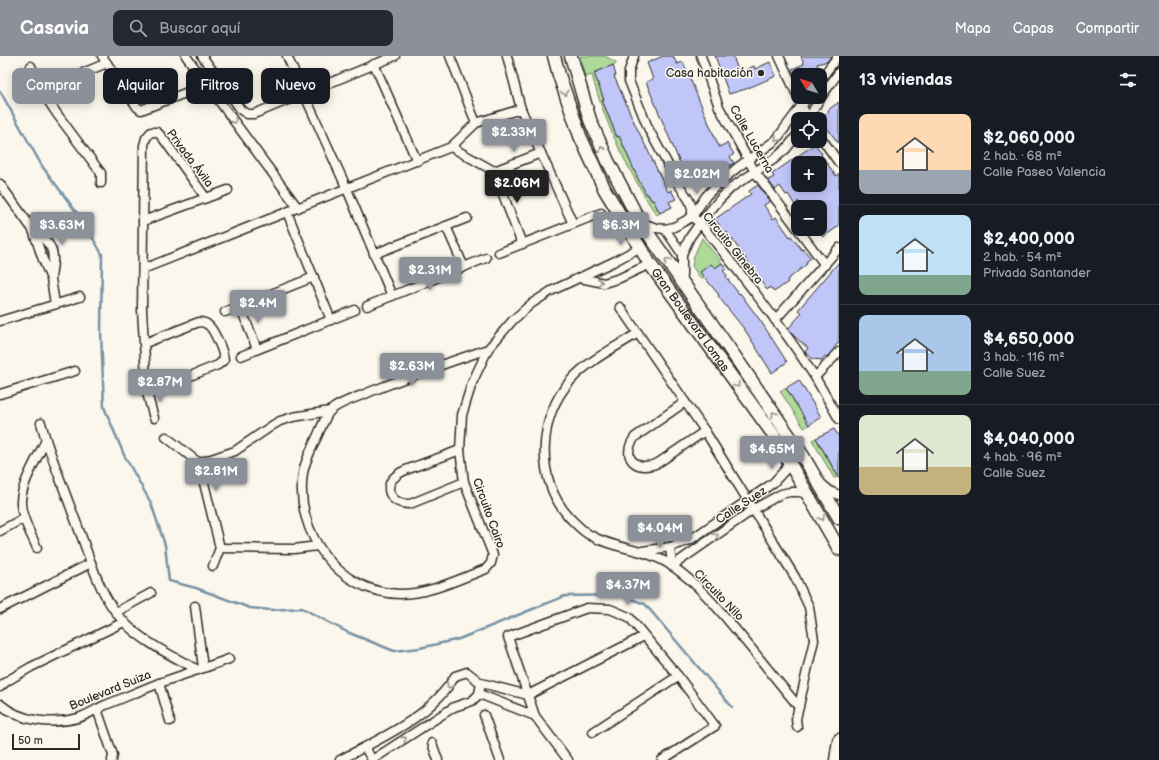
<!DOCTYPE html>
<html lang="es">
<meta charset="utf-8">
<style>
body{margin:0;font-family:"Balsamiq Sans",sans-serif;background:#242831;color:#f1f3f6;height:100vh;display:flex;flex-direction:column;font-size:15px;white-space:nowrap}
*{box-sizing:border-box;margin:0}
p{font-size:13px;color:#9ea1a6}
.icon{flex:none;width:22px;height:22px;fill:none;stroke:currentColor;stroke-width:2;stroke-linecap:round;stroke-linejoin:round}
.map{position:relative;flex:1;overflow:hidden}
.panel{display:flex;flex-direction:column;background:#171b24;width:320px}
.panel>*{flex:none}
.hud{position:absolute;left:12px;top:12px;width:380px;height:36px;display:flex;gap:8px}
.needle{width:26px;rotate:308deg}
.fabs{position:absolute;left:791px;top:12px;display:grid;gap:8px}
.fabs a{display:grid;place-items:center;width:36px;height:36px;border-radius:8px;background:#171b24;box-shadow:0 2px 10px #0003;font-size:20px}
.scale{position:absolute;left:12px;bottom:10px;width:68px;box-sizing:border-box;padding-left:4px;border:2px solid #2b2b2b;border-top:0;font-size:11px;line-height:14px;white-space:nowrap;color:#2b2b2b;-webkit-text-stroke:3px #fbf7ec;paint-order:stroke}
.price{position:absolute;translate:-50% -34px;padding:0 9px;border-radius:4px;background:#8c9099;color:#fff;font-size:13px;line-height:26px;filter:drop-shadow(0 1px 2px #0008)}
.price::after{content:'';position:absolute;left:50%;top:24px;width:12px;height:9px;margin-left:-6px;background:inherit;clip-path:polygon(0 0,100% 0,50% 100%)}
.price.selected{background:#222;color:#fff}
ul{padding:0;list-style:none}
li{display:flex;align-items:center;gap:12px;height:100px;padding:0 20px}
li+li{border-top:1px solid #363941}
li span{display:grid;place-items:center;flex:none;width:112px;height:80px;border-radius:8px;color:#555}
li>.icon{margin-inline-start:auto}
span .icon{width:48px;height:48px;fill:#fffc;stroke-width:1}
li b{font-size:17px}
h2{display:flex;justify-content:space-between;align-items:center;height:48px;padding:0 20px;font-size:17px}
.chip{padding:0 14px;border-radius:8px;background:#171b24;box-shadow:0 2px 10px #0003;font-size:14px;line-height:36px}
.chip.selected{background:#8c9099;color:#fff}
header{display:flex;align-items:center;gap:24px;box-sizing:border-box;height:56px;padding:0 20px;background:#8c9099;color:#fff}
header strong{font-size:19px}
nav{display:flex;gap:22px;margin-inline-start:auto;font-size:14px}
.search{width:280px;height:36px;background:#242831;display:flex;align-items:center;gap:10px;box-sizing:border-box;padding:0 14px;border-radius:8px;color:#9ea1a6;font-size:15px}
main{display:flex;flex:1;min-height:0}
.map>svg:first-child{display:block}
.green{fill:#aeda99;stroke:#6c8262}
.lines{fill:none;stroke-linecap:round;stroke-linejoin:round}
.stream{stroke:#7792a5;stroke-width:2.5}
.building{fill:#c1c6f8;stroke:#2b2b2b;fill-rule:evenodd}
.minor-casing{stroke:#2b2b2b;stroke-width:11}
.secondary-casing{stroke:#2b2b2b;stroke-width:15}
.minor{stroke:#fbf7ec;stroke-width:8}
.secondary{stroke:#fbf7ec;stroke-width:12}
.oneway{stroke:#93918c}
.poi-dot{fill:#2b2b2b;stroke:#fbf7ec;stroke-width:1.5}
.labels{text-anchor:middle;stroke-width:3;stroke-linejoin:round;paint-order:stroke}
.poi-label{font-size:12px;fill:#2b2b2b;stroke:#fbf7ec;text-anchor:end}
.street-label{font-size:12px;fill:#2b2b2b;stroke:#fbf7ec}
</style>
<header>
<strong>Casavia</strong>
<div class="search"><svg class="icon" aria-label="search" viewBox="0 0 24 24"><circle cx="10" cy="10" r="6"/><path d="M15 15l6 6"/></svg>Buscar aquí</div>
<nav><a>Mapa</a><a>Capas</a><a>Compartir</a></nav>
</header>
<main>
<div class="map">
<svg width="839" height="704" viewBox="0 0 839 704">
<rect width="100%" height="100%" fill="#fbf7ec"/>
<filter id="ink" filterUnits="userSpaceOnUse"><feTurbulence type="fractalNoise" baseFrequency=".025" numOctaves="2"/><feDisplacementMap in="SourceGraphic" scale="8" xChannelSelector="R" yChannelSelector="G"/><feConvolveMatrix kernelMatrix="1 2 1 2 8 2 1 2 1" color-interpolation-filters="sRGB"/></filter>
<g filter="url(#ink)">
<g class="green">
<path d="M580,0H605L617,7L616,8L594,17L604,37L602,38L604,44H602L617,81L619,80L647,139L648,138L651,144H653L660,157L657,159L655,157C628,114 605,69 592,19L585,21Z"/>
<path d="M702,182L722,207L715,212L701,217L704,221L701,223L692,210L694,200Z"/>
<path d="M785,332L789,337L791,336L795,343L793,345L796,348H797L809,369L804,372L780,335Z"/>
<path d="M816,382L835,416H837L839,421L834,422L812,384Z"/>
</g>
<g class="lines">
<path class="stream" d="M0,35L42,110L83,165L102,198L101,276L104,351L124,399L151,447L165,489L169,525L196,532L250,552L271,554L302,552L347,576L394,595L420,592L459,583L565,540L620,539L645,548L732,651"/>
</g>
<g class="building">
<path d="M663,0H673L677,8L683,6L719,91L727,87L734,98L730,101L734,107L696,127L693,121L689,124L682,112L646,26L653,23L647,7Z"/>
<path d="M715,0H733L739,17L754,10L755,13L770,6L776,20L746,33L729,38Z"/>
<path d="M801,0H831L828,5L817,8L819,14L806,19H798V22L796,23L792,13L804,8Z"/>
<path d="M613,9L616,20H614L634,66L668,136L671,134L676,143L669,146L672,151L660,157L653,144H651L648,138L647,139L639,125L619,80L617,81L602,44H604L594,17Z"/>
<path d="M839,46V88L824,68L826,66L823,60L829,56L828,54Z"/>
<path d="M815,88L822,98L821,99L836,120L839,117V170L823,181L820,177V151H802L798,145V154L788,138L786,139L780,130L775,134L768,124L774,121L772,118ZM798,107H820V129H798Z"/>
<path d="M758,129L770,145L764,149L773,163L776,161L790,181L791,180L802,194L803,193L811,202L806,206L807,208L787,224L788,226L774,236L770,231L767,234L727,176L722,179L717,172L720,170L715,163L751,138L749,135Z"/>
<path d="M839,206V286L827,301L825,300L822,304L813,303L805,296L808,292L794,280L788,273L802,257L798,254Z"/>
<path d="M722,207L726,213L723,215L727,219L726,221L739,238L740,237L762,267L787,306L772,317L745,274L718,240L719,239L700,216L711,208L715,212Z"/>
<path d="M799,324L821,361L809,369L786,332Z"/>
<path d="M834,373L839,381V422L816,382Z"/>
</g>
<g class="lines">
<g class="minor-casing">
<g id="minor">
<path d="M102,0L137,51L141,54L219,24"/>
<path d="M186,0L298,152"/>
<path d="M202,0L241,54L247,58H254L395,0"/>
<path d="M287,0L347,133L392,240"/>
<path d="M450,0L476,67"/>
<path d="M507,0L521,53L573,168"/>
<path d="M634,0L629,15V25L649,74L679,129L689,144L692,152V161L700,167C740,217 780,267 815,321C823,335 831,349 839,363"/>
<path d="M701,0L719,51L755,116L825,209"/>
<path d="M779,0L808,63"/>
<path d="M374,8L417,105"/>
<path d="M31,10L41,34L57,58L101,117V127"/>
<path d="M820,24L838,0"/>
<path d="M41,34L107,7"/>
<path d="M808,63L819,44L839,16"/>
<path d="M820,80L839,107"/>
<path d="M451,91L494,115L522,188"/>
<path d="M494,115L541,97"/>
<path d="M0,128L33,174L42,201L51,223L55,248"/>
<path d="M287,156L331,264"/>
<path d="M143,165L228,134"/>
<path d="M640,166L656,172L665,173L674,171L692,161L706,140L720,126L738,111L776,84L808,41"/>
<path d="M446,170L464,211"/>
<path d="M665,173L682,198"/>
<path d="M33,174C55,190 55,195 51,222"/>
<path d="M499,197L601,157"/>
<path d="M374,198L467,162"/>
<path d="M143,213L451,91L476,67L521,53"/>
<path d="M580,222L604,227L620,222L650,208"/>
<path d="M682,225V198L690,181L700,167L720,143L732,131L773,104L786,93L798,78"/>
<path d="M240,250L257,293"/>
<path d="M367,250L486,202"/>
<path d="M620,251L705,375L795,521L809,551L814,584L796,663L797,671"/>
<path d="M225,256L314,221"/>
<path d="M775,264L839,192"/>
<path d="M0,265L80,241"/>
<path d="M638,277C616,291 589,304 571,324C538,361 535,421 568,460C574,466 580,473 588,478C614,494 647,492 672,510C697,527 717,551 736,574C757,599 778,626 799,651"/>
<path d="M145,287L199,266C202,266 205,266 208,269C214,273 224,297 224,304L218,309L147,337"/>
<path d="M488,293C449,306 410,320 372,335C359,341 342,345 331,354C326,358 319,377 316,383C311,394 305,405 303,417C294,476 338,537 400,538C430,538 459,523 486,513L491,507L493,499L464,426L460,394L462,359L472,327L488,293L513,264L531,248L551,235L613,206L639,192"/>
<path d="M241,300L355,254"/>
<path d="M815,321L839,296"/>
<path d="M0,338L75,315"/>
<path d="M685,346L635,381C620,401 636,417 658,407L705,375"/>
<path d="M154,362L147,337L142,254L144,89L146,82L151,76H157L162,81L206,142"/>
<path d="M41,367L46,384C57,416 69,447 81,479C92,509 101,542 124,566C143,586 174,601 198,614"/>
<path d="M166,381L199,407L220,492L213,510"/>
<path d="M460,394C447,399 433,404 419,409C412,412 403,414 397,419C381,431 391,449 410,448L464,426"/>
<path d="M199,407L235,395L273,369L280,365L293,361L330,355"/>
<path d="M823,429L830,435L839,439"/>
<path d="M0,475L24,462"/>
<path d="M670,491L672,510"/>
<path d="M37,492C31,478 22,463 21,448C20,429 38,401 46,384"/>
<path d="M220,492L294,493L317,490"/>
<path d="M642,495L670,491L690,484L773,427L785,414L789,405"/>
<path d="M672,510L754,453L781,438L790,436H799L808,438"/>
<path d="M195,550L203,612"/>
<path d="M0,553L91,507"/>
<path d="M116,556L151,537"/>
<path d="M159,627L170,665"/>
<path d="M481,627L528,639L644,580"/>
<path d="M0,631L7,625L31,611L124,566"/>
<path d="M479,638L535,660"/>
<path d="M0,648C21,666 52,669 78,662C87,659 95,654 103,650C121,643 139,635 157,628C181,619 205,612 229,603"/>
<path d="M97,653L113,699L112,704"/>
<path d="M484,659L500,704"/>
<path d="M593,676L678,620"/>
<path d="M432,687L438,704"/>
<path d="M340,704C381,682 431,661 455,620L467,616L481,627L479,638L472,645L454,651L372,704L365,691"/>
<path d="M568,704L535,660L508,581L587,552L610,553L629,561L678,620L715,670L662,704"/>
</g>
</g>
<g class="secondary-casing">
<g id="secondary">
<path id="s1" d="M554,0L559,19L580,80L605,134L650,208L773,378L839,493"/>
<path d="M571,0L590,64L608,105L640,166L738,305L803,400L839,462"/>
<path d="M836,704L839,684"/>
</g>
</g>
<use href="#minor" class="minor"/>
<use href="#secondary" class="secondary"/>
</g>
<defs><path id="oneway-chevron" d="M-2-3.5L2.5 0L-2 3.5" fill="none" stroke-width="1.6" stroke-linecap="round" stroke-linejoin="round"/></defs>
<g class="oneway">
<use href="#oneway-chevron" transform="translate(565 37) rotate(71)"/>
<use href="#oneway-chevron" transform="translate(234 65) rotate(54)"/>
<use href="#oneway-chevron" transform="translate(777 83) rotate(136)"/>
<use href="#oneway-chevron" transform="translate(602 93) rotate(-115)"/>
<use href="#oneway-chevron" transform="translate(667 205) rotate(-126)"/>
<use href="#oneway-chevron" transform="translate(600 226) rotate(1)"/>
<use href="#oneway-chevron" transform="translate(737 329) rotate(54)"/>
<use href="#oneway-chevron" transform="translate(774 358) rotate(-124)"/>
<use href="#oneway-chevron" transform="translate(822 462) rotate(60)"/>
<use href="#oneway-chevron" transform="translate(716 480) rotate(-35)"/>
<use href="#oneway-chevron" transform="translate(449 630) rotate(125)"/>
<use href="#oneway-chevron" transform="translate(404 683) rotate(-33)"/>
</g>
</g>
<circle class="poi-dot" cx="761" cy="17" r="4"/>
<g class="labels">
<g class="poi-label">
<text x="753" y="21">Casa habitación</text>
</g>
<g class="street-label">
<text transform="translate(752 83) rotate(60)" y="4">Calle Lucerna</text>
<text transform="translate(190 102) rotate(53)" y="4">Privada Ávila</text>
<text transform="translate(733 192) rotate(51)" y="4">Circuito Ginebra</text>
<text dy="4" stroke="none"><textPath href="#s1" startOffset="299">Gran Boulevard Lomas</textPath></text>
<text transform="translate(741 449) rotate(-33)" y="4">Calle Suez</text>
<text transform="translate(489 457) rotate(70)" y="4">Circuito Cairo</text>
<text transform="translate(719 539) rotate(46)" y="4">Circuito Nilo</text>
<text transform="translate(110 634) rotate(-22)" y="4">Boulevard Suiza</text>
</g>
</g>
</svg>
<div class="fabs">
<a><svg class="needle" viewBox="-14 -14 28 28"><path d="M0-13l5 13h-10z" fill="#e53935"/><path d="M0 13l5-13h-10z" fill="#9ea1a6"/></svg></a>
<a><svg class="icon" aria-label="locate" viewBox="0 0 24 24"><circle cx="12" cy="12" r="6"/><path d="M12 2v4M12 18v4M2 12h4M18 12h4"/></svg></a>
<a>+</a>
<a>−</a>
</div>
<div class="scale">50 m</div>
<b class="price" style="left:514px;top:97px">$2.33M</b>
<b class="price" style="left:697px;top:139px">$2.02M</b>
<b class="price selected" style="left:517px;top:148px">$2.06M</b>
<b class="price" style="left:62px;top:190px">$3.63M</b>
<b class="price" style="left:621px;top:190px">$6.3M</b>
<b class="price" style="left:430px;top:235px">$2.31M</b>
<b class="price" style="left:258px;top:268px">$2.4M</b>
<b class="price" style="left:412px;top:331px">$2.63M</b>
<b class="price" style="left:160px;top:347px">$2.87M</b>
<b class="price" style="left:772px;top:414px">$4.65M</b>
<b class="price" style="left:216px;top:436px">$2.81M</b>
<b class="price" style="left:660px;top:493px">$4.04M</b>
<b class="price" style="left:628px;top:550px">$4.37M</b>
<div class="hud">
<a class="chip selected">Comprar</a>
<a class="chip">Alquilar</a>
<a class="chip">Filtros</a>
<a class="chip">Nuevo</a>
</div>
</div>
<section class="panel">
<h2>13 viviendas<svg class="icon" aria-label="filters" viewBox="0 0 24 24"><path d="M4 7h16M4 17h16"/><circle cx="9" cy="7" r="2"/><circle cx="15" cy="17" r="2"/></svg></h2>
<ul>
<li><span style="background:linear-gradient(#ffd9b3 70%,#9aa5b1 0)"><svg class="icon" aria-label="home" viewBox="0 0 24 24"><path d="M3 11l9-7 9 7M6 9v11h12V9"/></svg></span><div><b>$2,060,000</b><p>2 hab. · 68 m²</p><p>Calle Paseo Valencia</p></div></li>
<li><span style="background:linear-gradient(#bfe0f5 75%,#7fa58c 0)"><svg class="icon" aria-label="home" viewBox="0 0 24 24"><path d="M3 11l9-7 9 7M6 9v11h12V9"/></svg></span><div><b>$2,400,000</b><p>2 hab. · 54 m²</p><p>Privada Santander</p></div></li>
<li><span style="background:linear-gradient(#a9c7e8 70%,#7fa58c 0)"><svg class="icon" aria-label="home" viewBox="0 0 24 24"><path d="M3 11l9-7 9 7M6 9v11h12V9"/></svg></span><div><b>$4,650,000</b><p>3 hab. · 116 m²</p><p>Calle Suez</p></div></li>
<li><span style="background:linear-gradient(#dfe7d0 65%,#c2b280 0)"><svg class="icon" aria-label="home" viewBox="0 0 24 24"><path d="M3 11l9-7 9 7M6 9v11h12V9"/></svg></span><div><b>$4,040,000</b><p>4 hab. · 96 m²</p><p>Calle Suez</p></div></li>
</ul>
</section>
</main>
